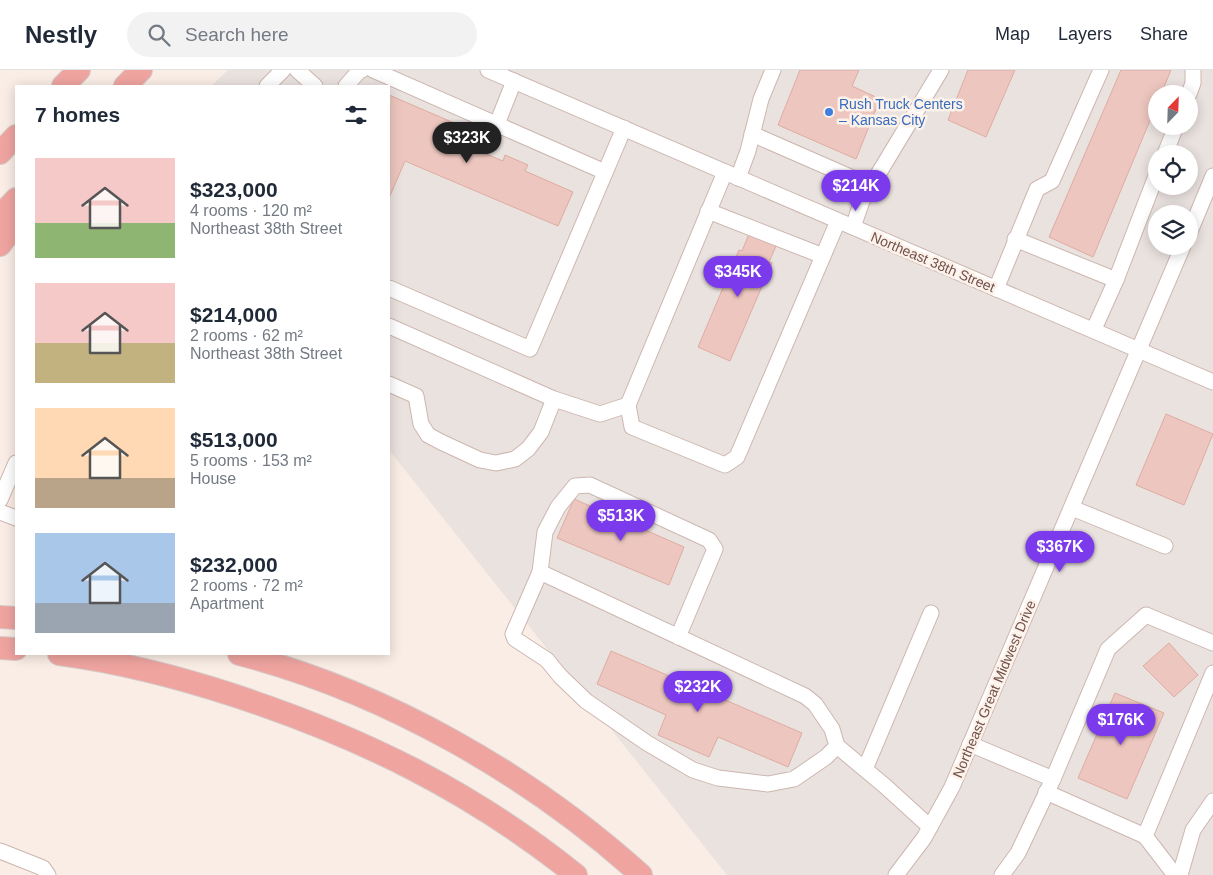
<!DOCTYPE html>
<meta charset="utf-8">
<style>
body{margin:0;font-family:Helvetica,sans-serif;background:#f2f2f3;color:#1f2937;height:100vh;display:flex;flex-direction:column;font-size:19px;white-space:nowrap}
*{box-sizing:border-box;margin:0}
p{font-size:16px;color:#747a83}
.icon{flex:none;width:28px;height:28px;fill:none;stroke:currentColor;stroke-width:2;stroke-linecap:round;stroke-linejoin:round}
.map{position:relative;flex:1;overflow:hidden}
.details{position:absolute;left:15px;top:15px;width:375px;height:570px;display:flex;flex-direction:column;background:#fff;border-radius:0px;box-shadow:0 2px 12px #0003}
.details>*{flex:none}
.needle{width:32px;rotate:23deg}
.fabs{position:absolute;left:1148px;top:15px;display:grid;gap:10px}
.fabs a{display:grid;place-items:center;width:50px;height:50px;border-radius:50%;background:#fff;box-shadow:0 2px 12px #0003;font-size:25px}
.price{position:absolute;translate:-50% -42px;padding:0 11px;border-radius:18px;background:#7c3aed;color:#fff;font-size:16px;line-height:32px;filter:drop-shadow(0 1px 2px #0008)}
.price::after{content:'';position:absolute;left:50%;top:30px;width:15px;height:11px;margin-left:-8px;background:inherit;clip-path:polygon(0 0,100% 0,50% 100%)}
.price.active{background:#222;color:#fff}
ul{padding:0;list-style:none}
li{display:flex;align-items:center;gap:15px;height:125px;padding:0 20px}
li span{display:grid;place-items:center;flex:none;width:140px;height:100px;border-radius:0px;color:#555}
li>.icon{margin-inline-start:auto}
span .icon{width:60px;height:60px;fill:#fffc;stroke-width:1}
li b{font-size:21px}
h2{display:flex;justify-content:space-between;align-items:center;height:60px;padding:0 20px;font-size:21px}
header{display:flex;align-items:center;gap:30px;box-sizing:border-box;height:70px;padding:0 25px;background:#fff;border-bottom:1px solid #e0e1e3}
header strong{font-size:24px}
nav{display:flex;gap:28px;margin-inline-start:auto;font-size:18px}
.search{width:350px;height:45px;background:#f2f2f3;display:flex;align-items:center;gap:12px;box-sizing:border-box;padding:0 18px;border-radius:28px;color:#747a83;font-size:19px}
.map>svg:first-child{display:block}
.industrial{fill:#eae2df;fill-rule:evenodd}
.building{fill:#edc7bf;stroke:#deaba0}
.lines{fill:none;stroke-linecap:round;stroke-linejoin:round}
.minor-casing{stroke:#cdb6af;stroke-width:17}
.highway-casing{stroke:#d4cbc9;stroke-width:24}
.minor{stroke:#fff;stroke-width:15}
.highway{stroke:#efa4a0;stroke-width:22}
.shop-dot{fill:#3f7fe0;stroke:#fdf2ea;stroke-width:2}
.labels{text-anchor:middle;stroke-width:5;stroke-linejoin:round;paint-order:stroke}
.shop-label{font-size:14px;fill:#366cbe;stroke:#fdf2ea;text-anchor:start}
.street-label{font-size:14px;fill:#71514c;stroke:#fdf2ea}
</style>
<header>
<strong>Nestly</strong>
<div class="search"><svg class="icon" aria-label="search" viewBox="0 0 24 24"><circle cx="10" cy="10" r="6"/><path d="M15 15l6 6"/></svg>Search here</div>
<nav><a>Map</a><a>Layers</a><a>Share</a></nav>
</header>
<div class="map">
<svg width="1213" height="805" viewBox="0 0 1213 805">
<rect width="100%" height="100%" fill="#faede5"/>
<path class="industrial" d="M228,0H1213V805H727L389,380V16H211ZM1156,24H1189V56H1156ZM1156,84H1189V116H1156ZM1156,144H1189V176H1156Z"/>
<g class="building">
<path d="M800,0H859L852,16L880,29L856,89L778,55Z"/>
<path d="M968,0H1015L986,67L948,50Z"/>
<path d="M1121,0H1171L1161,24H1156V36L1093,187L1049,167Z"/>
<path d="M389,25L454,53L447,68L503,91L505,85L528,95L525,101L573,122L558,156L405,91L389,128Z"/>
<path d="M749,164L776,176L769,192L772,193L730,291L698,277L739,180L742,181Z"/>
<path d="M1166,344L1213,364L1184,435L1136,415Z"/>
<path d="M574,429L684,477L669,515L557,468Z"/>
<path d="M1169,573L1198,605L1174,627L1143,596Z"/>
<path d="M611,581L802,663L788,697L718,667L709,687L658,665L666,645L597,614Z"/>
<path d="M1115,623L1164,643L1127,729L1078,708Z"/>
</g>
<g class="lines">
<g class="minor-casing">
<g id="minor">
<path d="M297,0L315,16"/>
<path d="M373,0L605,102"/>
<path d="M488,0L1213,312"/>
<path d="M267,16L283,0"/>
<path d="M346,16L360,0H362"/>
<path d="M1189,24L1193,13V0"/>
<path d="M497,54L514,11"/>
<path d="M752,64L871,116"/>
<path d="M1165,84L1176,56"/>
<path d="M725,102L628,335L632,357L725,395L737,387L838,151"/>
<path d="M738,108L748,81L761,29L773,0"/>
<path d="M708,141L823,186"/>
<path d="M853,157L862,131L941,0"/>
<path d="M1189,164L1213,106"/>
<path d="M1015,169L1116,210"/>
<path d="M389,218L530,279L624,58"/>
<path d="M996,219L1037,119L1052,111L1101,0"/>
<path d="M389,256L554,329L541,362L528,379L515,389L496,393L480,390L441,372L428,365L421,354L416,326L389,314"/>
<path d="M1094,259L1116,210L1156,106"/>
<path d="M554,329L600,344L628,335"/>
<path d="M0,430L16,393"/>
<path d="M1072,438L1165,476"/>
<path d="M0,442L16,448"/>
<path d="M540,502L513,564L515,569L547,590L560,606L586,631L647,673L693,700L718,708L768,714L794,709L826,687L837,676"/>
<path d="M678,567L715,479L709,470L590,415L575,416L558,437L545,462L540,502L805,626L815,634L832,659L837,676L885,716L930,757"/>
<path d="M970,674L1053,709"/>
<path d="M865,699L931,543"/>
<path d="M1046,722L1145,766L1213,603"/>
<path d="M1145,766L1175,805"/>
<path d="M0,781L43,798L48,805"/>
<path d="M896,805L924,768L952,717L1183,176"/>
<path d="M1002,805L1018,783L1053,709L1108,579L1146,545L1213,573"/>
<path d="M1180,805L1193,760L1213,731"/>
</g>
</g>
<g class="highway-casing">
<g id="highway">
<path d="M63,16L79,0"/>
<path d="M125,16L141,0"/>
<path d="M0,83L16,66"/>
<path d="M0,146L16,129"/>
<path d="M0,175L16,154"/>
<path d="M0,547L16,548"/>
<path d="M0,578L16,579"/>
<path d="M59,584C120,592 178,607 236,626C363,668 471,721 576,805"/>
<path d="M239,584C385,622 529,704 641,805"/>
</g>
</g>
<use href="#minor" class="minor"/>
<use href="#highway" class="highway"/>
</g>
<circle class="shop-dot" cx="829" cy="42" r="5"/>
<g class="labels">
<g class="shop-label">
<text x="839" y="39">Rush Truck Centers<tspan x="839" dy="16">– Kansas City</tspan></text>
</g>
<g class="street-label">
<text transform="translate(933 192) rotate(23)" y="5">Northeast 38th Street</text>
<text transform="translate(994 619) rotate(-67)" y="5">Northeast Great Midwest Drive</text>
</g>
</g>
</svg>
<div class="fabs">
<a><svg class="needle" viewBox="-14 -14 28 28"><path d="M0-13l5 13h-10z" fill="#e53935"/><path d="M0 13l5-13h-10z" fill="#747a83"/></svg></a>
<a><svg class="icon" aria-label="locate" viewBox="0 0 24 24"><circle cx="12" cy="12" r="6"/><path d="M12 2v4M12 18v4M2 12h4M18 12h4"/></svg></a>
<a><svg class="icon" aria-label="layers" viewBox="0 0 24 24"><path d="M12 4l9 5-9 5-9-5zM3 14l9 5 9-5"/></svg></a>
</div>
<b class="price active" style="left:467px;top:94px">$323K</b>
<b class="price" style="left:856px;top:142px">$214K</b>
<b class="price" style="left:738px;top:228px">$345K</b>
<b class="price" style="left:621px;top:472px">$513K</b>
<b class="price" style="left:1060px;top:503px">$367K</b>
<b class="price" style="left:698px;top:643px">$232K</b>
<b class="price" style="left:1121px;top:676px">$176K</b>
<section class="details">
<h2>7 homes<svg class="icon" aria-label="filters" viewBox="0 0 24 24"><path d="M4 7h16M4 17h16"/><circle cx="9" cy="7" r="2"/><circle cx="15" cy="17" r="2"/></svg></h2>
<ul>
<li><span style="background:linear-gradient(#f6c9c9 65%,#8fb573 0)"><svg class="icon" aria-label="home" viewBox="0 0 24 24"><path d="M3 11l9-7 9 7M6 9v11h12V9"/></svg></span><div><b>$323,000</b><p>4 rooms · 120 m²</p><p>Northeast 38th Street</p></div></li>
<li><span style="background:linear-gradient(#f6c9c9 60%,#c2b280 0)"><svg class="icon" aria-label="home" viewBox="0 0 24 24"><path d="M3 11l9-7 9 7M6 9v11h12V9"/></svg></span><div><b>$214,000</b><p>2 rooms · 62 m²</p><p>Northeast 38th Street</p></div></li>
<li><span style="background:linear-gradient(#ffd9b3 70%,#b9a48a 0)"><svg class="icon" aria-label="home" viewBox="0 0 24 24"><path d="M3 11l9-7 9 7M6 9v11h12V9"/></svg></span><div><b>$513,000</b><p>5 rooms · 153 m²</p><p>House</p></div></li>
<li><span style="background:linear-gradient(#a9c7e8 70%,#9aa5b1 0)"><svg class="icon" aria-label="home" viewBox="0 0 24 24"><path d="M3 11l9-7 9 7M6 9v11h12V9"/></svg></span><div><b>$232,000</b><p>2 rooms · 72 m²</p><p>Apartment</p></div></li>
</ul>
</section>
</div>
